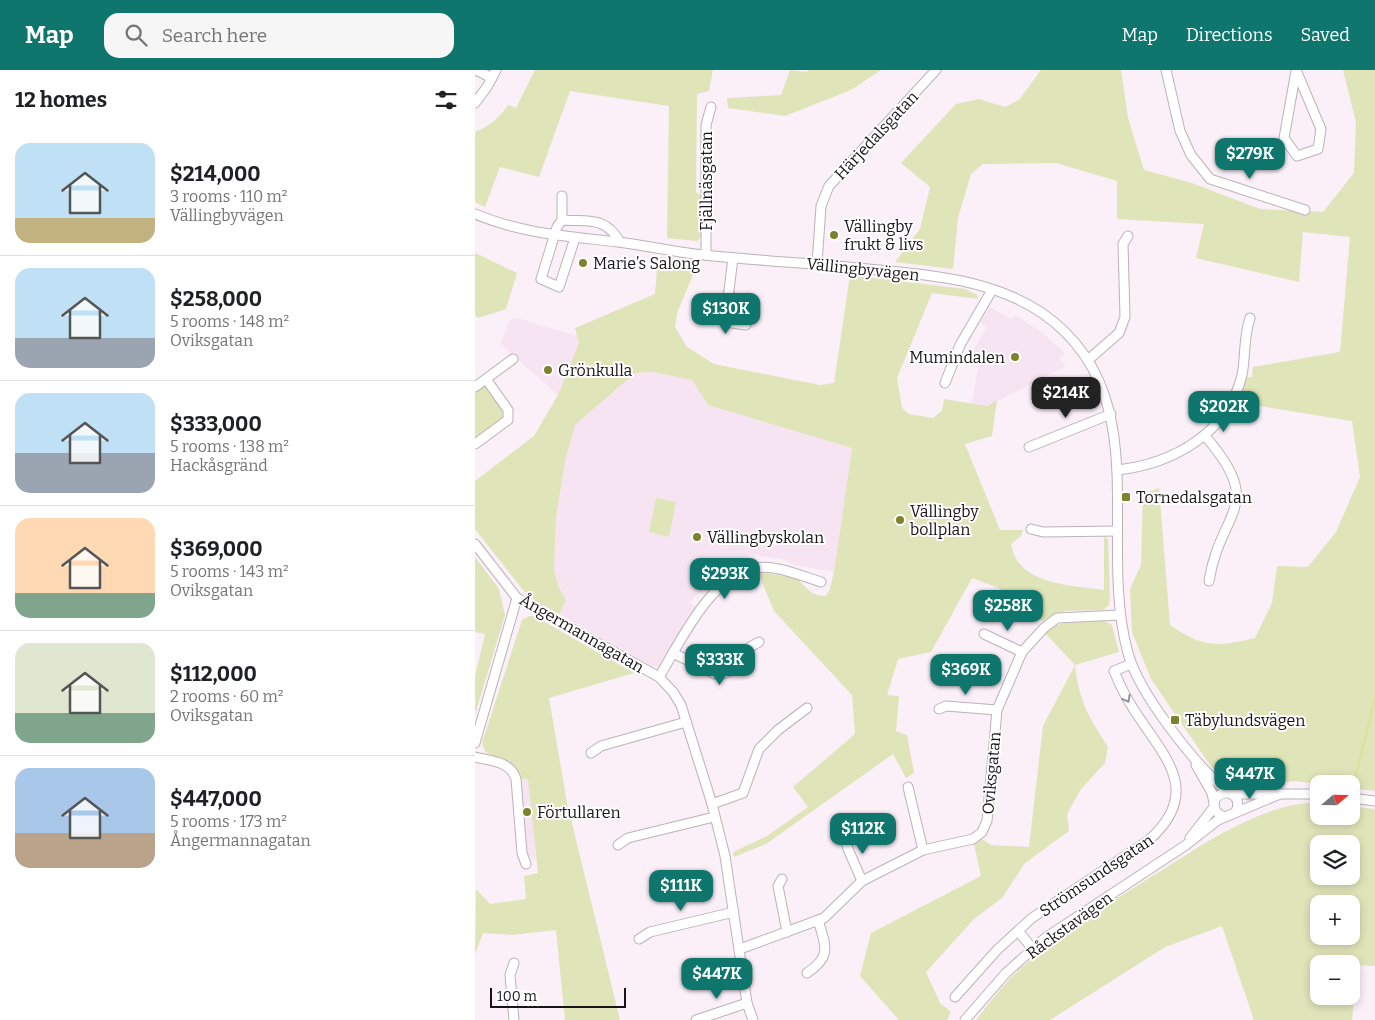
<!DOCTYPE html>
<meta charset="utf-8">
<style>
body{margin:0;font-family:Bitter,serif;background:#f6f6f6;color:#202124;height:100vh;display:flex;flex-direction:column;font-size:19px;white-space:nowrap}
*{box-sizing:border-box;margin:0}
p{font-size:16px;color:#757577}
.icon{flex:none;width:28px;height:28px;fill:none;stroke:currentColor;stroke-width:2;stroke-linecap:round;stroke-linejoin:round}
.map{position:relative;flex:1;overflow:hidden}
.sheet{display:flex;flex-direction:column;background:#fff;width:475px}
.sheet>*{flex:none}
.needle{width:32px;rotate:70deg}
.fabs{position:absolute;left:835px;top:705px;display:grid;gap:10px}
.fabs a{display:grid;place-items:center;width:50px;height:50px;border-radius:10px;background:#fff;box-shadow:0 2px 8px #0003;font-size:25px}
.scale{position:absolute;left:15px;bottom:12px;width:136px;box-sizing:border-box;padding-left:5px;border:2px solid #181417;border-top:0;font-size:14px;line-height:18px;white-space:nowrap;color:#181417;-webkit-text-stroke:4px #fff;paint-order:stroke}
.price{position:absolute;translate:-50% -42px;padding:0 11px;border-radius:10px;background:#0f766e;color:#fff;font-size:16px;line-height:32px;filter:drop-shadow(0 1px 2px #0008)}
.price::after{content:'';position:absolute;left:50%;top:30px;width:15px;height:11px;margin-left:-8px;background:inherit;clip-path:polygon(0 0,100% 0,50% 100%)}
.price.on{background:#222;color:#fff}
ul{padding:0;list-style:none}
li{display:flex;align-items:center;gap:15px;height:125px;padding:0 15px}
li+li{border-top:1px solid #e0e0e0}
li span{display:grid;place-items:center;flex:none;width:140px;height:100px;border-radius:15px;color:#555}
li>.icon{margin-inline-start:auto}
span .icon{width:60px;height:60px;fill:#fffc;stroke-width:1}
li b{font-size:21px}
h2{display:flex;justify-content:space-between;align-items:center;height:60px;padding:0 15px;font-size:21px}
header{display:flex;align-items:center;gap:30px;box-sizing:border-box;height:70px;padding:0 25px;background:#0f766e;color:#fff}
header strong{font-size:24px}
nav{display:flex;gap:28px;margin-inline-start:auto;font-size:18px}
.search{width:350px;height:45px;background:#f6f6f6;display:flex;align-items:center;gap:12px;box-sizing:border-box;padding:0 18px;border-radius:15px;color:#757577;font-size:19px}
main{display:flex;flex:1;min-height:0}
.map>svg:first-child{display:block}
.built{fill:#f7e4f3}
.green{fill:#e0e4b9;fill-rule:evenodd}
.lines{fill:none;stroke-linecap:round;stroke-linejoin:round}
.stream{stroke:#dde29b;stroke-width:2.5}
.minor-casing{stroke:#bdb1ba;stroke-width:11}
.minor{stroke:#fff;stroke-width:9}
.oneway{stroke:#979597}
.poi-dot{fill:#7e822c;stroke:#fff;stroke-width:2}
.labels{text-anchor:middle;stroke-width:4;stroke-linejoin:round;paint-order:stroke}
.street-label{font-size:16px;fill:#181417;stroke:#fff}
.poi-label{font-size:16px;fill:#181417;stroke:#fff;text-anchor:start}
</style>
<header>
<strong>Map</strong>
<div class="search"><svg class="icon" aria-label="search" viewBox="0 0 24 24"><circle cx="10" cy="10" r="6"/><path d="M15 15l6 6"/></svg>Search here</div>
<nav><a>Map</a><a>Directions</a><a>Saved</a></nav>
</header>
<main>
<section class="sheet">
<h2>12 homes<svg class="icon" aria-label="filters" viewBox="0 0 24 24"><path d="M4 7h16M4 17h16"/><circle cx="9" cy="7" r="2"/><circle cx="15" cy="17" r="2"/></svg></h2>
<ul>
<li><span style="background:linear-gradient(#bfe0f5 75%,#c2b280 0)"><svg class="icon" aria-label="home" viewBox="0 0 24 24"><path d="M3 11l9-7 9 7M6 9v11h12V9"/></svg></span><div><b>$214,000</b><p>3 rooms · 110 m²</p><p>Vällingbyvägen</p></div></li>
<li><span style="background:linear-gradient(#bfe0f5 70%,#9aa5b1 0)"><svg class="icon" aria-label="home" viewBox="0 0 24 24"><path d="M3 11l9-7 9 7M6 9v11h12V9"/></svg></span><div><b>$258,000</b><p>5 rooms · 148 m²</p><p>Oviksgatan</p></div></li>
<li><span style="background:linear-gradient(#bfe0f5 60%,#9aa5b1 0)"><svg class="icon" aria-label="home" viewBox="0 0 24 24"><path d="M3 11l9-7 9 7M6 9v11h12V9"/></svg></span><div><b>$333,000</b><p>5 rooms · 138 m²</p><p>Hackåsgränd</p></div></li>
<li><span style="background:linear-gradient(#ffd9b3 75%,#7fa58c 0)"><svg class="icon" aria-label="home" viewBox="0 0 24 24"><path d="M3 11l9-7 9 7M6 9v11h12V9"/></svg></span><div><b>$369,000</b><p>5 rooms · 143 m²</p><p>Oviksgatan</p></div></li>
<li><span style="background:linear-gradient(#dfe7d0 70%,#7fa58c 0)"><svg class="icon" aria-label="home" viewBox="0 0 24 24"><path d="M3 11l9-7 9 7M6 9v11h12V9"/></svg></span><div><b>$112,000</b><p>2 rooms · 60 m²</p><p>Oviksgatan</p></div></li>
<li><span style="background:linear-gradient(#a9c7e8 65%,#b9a48a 0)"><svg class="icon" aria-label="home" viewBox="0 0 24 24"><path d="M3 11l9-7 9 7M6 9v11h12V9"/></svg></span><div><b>$447,000</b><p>5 rooms · 173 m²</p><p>Ångermannagatan</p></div></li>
</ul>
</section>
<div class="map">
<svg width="900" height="950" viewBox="0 0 900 950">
<rect width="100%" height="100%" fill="#fbeff8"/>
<g class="built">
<path d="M515,237L536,249L540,245L565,261L590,283L584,288L591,296L513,336L497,333L503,297L496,295L495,285L512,257L505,252Z"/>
<path d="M41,248L103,266L104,273L83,325L25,274L35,250Z"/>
<path d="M178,302L217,310L233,335L377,378L359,502L320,495L308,489L275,485L253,494L215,532L221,537L187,595L178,597L85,544L91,530L83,516L79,498L81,449L90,391L100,355L160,303Z"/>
<path d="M53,708L60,774L61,791L51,784L45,709Z"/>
</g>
<g class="green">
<path d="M60,0H238L234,21L222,24L221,122L228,127L227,166L222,171L192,168L194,36L95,21L64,107L25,97L10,137L0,132V62C15,56 24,48 33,35L41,38Z"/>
<path d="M315,0L332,2L333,0H406L376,20L310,46L253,38L252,28L306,25Z"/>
<path d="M566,0H646L653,48L669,100L717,113L785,139L848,142L879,103L881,52L868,0H900V721L876,718V714H844L819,711L768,719L751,712L735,695L676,609L657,562L655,519L666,495L668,424L684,418L695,555C728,578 742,577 780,568L797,533L802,496L833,497L861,462L885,407L877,351L760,332L770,308L777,307L778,297L865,282L875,167L828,162L824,212L721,188L729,154L642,149V111L581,93L508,94L496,104L483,148L478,199L420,192L445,159L455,117L426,93L481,34L504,29L530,37L544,30Z"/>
<path d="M0,183L42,203L31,239L3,248L0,245Z"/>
<path d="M183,187L224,191L202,243L200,257L212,277L239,294L345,315L359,313L375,205L490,219L502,225L503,229L457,223L422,308L427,338L434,344L458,348L467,341L469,329L513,336L522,330L517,366L490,374L525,460H548L546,466L536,474C542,515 596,515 629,520V467L633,469L635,527L634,535L628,540L589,541L568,551L524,518L497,508L456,582L423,589L412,625L424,626L421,661L432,665L439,703L431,708L418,684L291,774L259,787L258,782L292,766L333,737L318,717L380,664L377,625L299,541L283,502L322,508C331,518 336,526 351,526L355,519L359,502L377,378L233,335L217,310L178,302L160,303L100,355L90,391L81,449L79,498L83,516L91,530L85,544L60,531L48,520L0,459V411L59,366L83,325L104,273L100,258L180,224Z"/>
<path d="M12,314L30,339V349L0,371V323Z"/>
<path d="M181,428L201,432L194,467L174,462Z"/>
<path d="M0,487L24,519L30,545L0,645V606L10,564L0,562Z"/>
<path d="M54,546H59L159,603L74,628L92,733L145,950H90L81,860L37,865L8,863L0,884L1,819L15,834L51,829L49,806L63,803L53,709H45C34,680 13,696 7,673L47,550Z"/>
<path d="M628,550L637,555L644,582L600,595C604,632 614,647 633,677L630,693L606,719L592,744L594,761L550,793L527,828L499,849L451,902L465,933L476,942L472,950H424L385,906L396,863L506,806L499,774L507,769L516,775L554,777L568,656L600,595L569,562C588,549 606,551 628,550Z"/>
<path d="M844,733V746H876V736L900,739V896L882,895L877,950H779L747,856L690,877L575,950H501C517,930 532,909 552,893C606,847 670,812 730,773C760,756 808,730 844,733ZM844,774H876V806H844ZM844,834H876V866H844ZM844,894H876V926H844Z"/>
</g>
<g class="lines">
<path class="stream" d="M879,713L900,628"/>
<g class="minor-casing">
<g id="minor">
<path d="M1,0L17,8"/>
<path d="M691,0L705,61L716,85L735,109L830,140"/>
<path d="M821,0L846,59L843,79L822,86L809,68L821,1"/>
<path d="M0,33L12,17L21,0"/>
<path d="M0,144C48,164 92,166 143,172C169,175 194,181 220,184C274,190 329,193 383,198C444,204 514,207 567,243C684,324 621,468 653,583C664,624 721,696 754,723"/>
<path d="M87,150V126"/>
<path d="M100,168L84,217L66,209L82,157L87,150C114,152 130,146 145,172"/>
<path d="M231,185V55L236,37"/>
<path d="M342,194L346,136L354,116L461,0"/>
<path d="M253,225L272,235L271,255L250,252L258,188"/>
<path d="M613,290L644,263L650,247L648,174L653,166"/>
<path d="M470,313L485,275L517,220"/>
<path d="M0,317L38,289"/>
<path d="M730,366C792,437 745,440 734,511"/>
<path d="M0,374L33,350V340L11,309"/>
<path d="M554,377L636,344"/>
<path d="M642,400C698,394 753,363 767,305C771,285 768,269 775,248"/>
<path d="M556,459L568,462L642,461"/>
<path d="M0,474L42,528L184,607L198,622L206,635L237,734L250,786L272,933L278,950"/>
<path d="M509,564L547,582"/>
<path d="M198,583L240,604H248L255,601L275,577L284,572"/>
<path d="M184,607C204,574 237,504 279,498C301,494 326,506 346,512"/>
<path d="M464,639L471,636L522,640"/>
<path d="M0,673L42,528"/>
<path d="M116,683L126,676L211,652"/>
<path d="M0,687C16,691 35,691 41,709L47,783L51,794"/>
<path d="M721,695L737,723L739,733"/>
<path d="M433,717L448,780"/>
<path d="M758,724H844"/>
<path d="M876,728L900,731"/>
<path d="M237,734L268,723L284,679L303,660L332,638"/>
<path d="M750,747C741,744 737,738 740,729C751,716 768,726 761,742"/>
<path d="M370,765L373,779L387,811"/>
<path d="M715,768L739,737"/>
<path d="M143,775L153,768L239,747"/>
<path d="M307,809L303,816L312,862"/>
<path d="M543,861L558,879"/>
<path d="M164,869L175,862L259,842"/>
<path d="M265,879L349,848L387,811L448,780L498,769L507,762L512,751L522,640L547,582L569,558L582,548L645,545"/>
<path d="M332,903C357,886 351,877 343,850"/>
<path d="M480,927L522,880L557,848L674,770C731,719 685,683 656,635C649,624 644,613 639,601L656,594"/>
<path d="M39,950L35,905L39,893"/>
<path d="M221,950L272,933"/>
<path d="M490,950L531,903L570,868L711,775L743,750L805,724"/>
</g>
</g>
<use href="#minor" class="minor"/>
</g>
<defs><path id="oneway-chevron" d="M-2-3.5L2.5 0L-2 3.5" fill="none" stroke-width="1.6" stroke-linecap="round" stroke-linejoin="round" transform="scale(1.25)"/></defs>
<use class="oneway" href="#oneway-chevron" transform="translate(652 629) rotate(61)"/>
<g class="poi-dot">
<circle cx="359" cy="165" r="5"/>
<circle cx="108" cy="193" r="5"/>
<circle cx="540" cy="287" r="5"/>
<circle cx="73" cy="300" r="5"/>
<rect x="646" y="422" width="10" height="10" rx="2.5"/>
<circle cx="425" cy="450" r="5"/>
<circle cx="222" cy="467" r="5"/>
<rect x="695" y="645" width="10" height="10" rx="2.5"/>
<circle cx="52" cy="742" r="5"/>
</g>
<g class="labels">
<g class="street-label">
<text transform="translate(401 65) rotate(-47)" y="6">Härjedalsgatan</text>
<text transform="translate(231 111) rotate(-90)" y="6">Fjällnäsgatan</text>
<text transform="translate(388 199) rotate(6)" y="6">Vällingbyvägen</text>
<text transform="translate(107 563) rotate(30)" y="6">Ångermannagatan</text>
<text transform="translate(516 703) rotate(-85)" y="6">Oviksgatan</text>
<text transform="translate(621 805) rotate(-34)" y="6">Strömsundsgatan</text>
<text transform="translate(594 855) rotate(-36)" y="6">Råckstavägen</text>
</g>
<g class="poi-label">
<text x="369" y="162">Vällingby<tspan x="369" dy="18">frukt &amp; livs</tspan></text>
<text x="118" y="199">Marie’s Salong</text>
<text x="530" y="293" text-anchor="end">Mumindalen</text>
<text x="83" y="306">Grönkulla</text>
<text x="661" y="433">Tornedalsgatan</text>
<text x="435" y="447">Vällingby<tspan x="435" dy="18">bollplan</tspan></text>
<text x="232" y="473">Vällingbyskolan</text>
<text x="710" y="656">Täbylundsvägen</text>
<text x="62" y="748">Förtullaren</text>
</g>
</g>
</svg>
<div class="fabs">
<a><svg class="needle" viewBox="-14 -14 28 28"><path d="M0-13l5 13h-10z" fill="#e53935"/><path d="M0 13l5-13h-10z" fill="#757577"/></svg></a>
<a><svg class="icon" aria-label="layers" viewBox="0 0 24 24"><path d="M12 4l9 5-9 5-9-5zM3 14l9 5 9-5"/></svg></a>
<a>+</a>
<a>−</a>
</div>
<div class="scale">100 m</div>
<b class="price" style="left:775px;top:110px">$279K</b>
<b class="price" style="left:251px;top:265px">$130K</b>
<b class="price on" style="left:591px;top:349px">$214K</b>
<b class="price" style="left:749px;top:363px">$202K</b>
<b class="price" style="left:250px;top:530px">$293K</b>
<b class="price" style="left:533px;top:562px">$258K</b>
<b class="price" style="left:245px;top:616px">$333K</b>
<b class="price" style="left:491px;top:626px">$369K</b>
<b class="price" style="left:775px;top:730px">$447K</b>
<b class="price" style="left:388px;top:785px">$112K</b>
<b class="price" style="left:206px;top:842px">$111K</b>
<b class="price" style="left:242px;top:930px">$447K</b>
</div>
</main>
